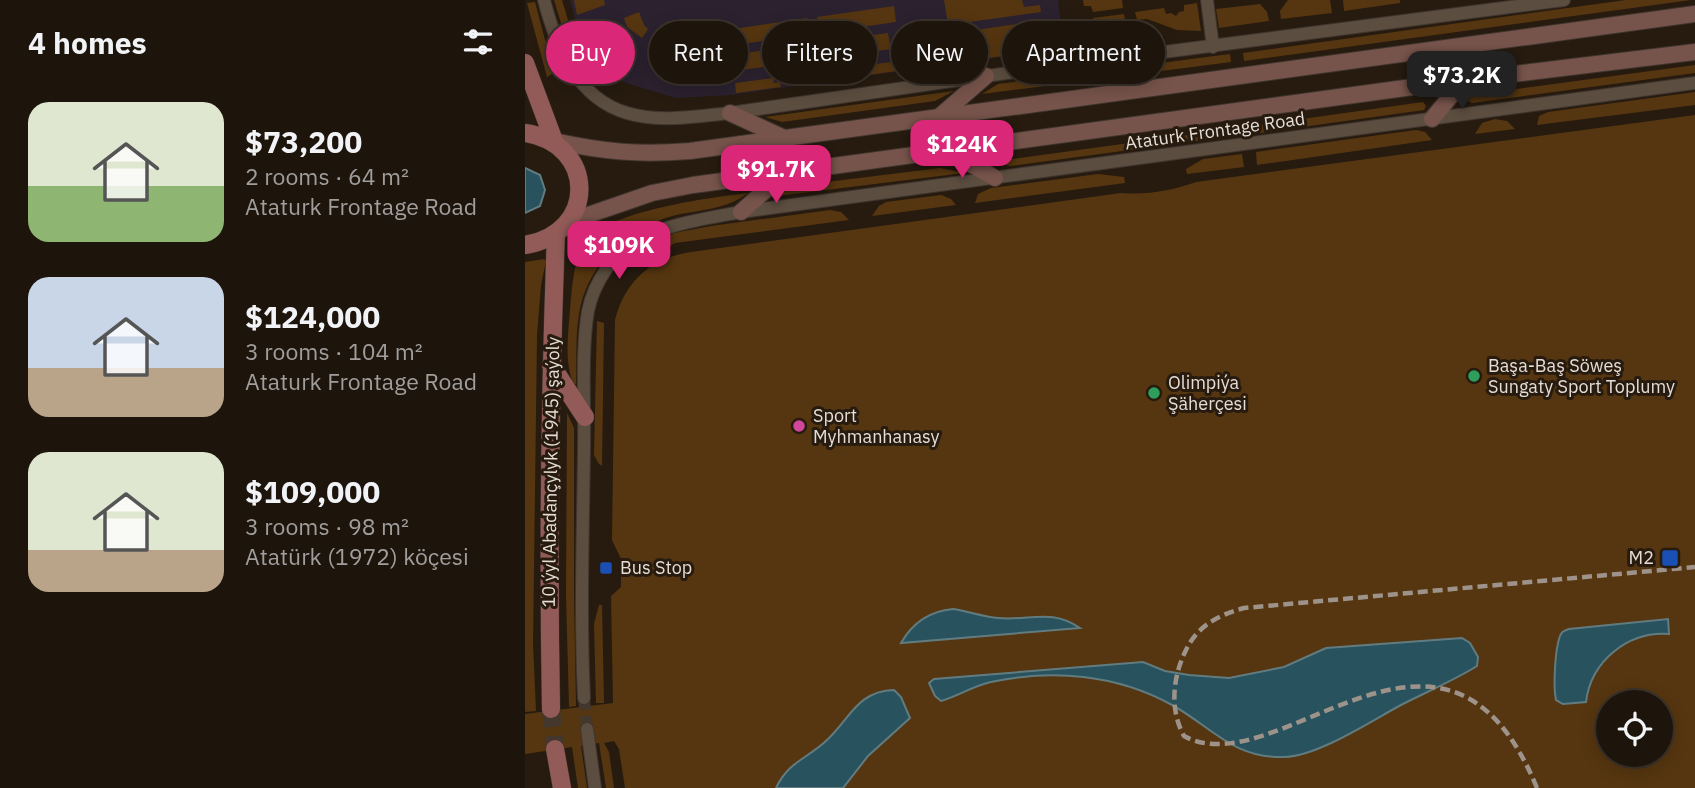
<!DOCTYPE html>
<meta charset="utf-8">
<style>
body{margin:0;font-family:"IBM Plex Sans",sans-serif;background:#2a2119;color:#f1f3f6;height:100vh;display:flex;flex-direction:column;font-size:26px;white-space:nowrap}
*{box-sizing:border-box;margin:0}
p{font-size:23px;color:#a09e9d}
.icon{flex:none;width:38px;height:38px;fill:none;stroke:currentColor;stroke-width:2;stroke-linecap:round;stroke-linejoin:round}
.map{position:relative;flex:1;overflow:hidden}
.panel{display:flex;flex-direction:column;background:#1d140b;width:525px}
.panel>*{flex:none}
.hud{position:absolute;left:21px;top:21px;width:665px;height:63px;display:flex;gap:14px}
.tools{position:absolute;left:1071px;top:690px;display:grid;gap:14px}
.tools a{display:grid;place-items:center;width:77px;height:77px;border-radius:50%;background:#1d140b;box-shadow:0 4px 18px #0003,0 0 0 2px #3b332c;font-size:35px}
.price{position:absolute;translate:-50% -60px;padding:0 16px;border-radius:14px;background:#db2777;color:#fff;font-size:23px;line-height:46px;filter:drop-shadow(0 2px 4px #0008)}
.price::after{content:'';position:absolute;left:50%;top:42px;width:21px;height:16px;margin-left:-10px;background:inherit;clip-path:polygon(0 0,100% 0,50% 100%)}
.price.current{background:#222;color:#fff}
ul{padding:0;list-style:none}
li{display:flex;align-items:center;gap:21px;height:175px;padding:0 28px}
li span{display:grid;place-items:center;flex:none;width:196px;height:140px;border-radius:21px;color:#555}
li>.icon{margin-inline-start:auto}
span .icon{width:84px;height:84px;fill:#fffc;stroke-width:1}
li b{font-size:30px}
h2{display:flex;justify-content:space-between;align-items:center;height:84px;padding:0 28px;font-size:30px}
.tag{padding:0 24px;border-radius:32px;background:#1d140b;box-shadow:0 4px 18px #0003,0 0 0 2px #3b332c;font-size:24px;line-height:63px}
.tag.current{background:#db2777;color:#fff}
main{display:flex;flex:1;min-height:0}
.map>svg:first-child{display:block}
.education{fill:#2b212f}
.green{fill:#563610;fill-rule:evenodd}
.water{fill:#28525d;stroke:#617c81;stroke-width:2}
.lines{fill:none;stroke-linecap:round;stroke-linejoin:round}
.minor-tunnel{stroke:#44382d;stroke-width:12;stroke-dasharray:12 6;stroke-linecap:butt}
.primary-tunnel{stroke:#44382d;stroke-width:18;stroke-dasharray:18 9;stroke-linecap:butt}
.minor-casing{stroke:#3f352f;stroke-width:14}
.secondary-casing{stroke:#3f352f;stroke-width:18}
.primary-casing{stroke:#3f352f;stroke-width:19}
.minor{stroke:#5b4d3f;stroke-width:12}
.secondary{stroke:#77544b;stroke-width:16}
.primary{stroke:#925b58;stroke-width:18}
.rail{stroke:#9e938a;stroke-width:4.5;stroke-dasharray:10 5;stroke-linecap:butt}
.leisure-dot{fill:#2e9e5b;stroke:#271b0f;stroke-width:2.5}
.hotel-dot{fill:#d1479c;stroke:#271b0f;stroke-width:2.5}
.transit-dot{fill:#1a4fb4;stroke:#271b0f;stroke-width:2.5}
.labels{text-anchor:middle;stroke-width:6;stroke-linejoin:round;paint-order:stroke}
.street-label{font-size:18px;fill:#e6ddd5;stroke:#271b0f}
.poi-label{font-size:18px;fill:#e6ddd5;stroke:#271b0f;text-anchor:start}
</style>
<main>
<section class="panel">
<h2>4 homes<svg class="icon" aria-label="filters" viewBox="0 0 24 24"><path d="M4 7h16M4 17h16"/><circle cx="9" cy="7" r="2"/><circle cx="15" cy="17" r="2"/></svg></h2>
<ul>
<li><span style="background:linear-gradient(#dfe7d0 60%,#8fb573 0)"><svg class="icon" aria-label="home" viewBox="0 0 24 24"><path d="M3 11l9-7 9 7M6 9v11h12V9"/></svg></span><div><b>$73,200</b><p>2 rooms · 64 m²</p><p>Ataturk Frontage Road</p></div></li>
<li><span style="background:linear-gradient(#c9d6e8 65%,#b9a48a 0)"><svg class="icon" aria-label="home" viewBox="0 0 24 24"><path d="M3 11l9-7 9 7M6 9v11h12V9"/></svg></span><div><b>$124,000</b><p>3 rooms · 104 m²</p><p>Ataturk Frontage Road</p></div></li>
<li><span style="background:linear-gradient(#dfe7d0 70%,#b9a48a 0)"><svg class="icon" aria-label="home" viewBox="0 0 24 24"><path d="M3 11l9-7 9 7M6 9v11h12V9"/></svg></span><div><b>$109,000</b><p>3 rooms · 98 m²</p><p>Atatürk (1972) köçesi</p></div></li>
</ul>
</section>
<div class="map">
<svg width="1170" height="788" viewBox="0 0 1170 788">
<rect width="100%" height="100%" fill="#271b0f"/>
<path class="education" d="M45,0H533L539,48L206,95L151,98L98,82L80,70L67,57L54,35Z"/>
<g class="green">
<path d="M29,0H37L48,37L47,47L44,49Z"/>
<path d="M49,0H79L80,5L52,15Z"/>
<path d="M419,0H497L499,7L515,5L516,12L423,25Z"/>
<path d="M558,0H597L598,8L568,12L566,6H559Z"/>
<path d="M763,0H805L807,13L756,19L755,11Z"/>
<path d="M818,0H875V3L819,11Z"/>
<path d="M1101,0H1166L719,61L718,53Z"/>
<path d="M10,2L20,40L33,70L22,77L2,3Z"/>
<path d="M672,3L676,31L652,30L622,19L612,20L610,12L639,8L641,14L646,13L651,16L654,12L659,11V5Z"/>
<path d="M735,4L742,12L744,21L694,28L691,9Z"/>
<path d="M369,6L371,22L294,33L292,17Z"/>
<path d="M114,12L119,25L123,29L117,38L102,27L99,18Z"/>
<path d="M599,14L600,21C582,24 564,42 544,48L539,39L538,22L548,21L550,27L556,26L560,29L563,25L568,24V18Z"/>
<path d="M282,18L285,34L210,45L208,29Z"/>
<path d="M517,20L521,50L420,64V59L438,56L435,36L438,32Z"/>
<path d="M83,21L90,36L110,49L92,76L69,55L55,31Z"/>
<path d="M363,33L366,49L339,53V49H333L332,44L298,49L297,42Z"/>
<path d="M284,44L286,51L251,56L252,61H246V66L208,71L206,55Z"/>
<path d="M705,54L706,62L457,94L473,84Z"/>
<path d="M172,57L176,60L191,59L192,74L180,75L166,65Z"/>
<path d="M367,62L368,66L385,63L386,69L337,76L336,70H341V65Z"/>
<path d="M1170,65V73L947,103L943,101L946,95Z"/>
<path d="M248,78L249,83L255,82L256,87L211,93L210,83Z"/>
<path d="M429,91L410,101L257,122L240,117Z"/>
<path d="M1170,92V105L1012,125L1014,116L1023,112Z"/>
<path d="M898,102L901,106L899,110L728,134L727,126Z"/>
<path d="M1170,115V788H100L94,749L89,741L79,743L84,752L89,788H81L74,743L56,746L62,788H53L47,747L0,754V714L88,703L86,596L96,587V559L87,540L90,320C100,281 126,258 166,252L596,193C623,195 645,191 671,182ZM1083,702H1136V754H1083Z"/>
<path d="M970,119L982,121L990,129L950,134L957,123Z"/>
<path d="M715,128L716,135L485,166L465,162Z"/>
<path d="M891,130L900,132L907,140L732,165L731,152Z"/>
<path d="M717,154L719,167L662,174L661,169L678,159Z"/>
<path d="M415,168L439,173L252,196L254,192L269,186Z"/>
<path d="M573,174L599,177L600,183L450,203L453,194L466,188Z"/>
<path d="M223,193C203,209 174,210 151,215C103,227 62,263 54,314C50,337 52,361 51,384L49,385C39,362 43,335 45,310C47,289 48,261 60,242C79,212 187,197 223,193Z"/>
<path d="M416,195L426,199L431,205L347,216L354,206L361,202Z"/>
<path d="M305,210L316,212L324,220L150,243L144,247L130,242L149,233L186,226Z"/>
<path d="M19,259L21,261L16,285L12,335L8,644L11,711L0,712V262Z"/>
<path d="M72,321L79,323L77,466L74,464L69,455Z"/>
<path d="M42,413L49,428V596L51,706L44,707L41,596Z"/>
<path d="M74,605H77L79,703H71L69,624Z"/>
</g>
<g class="water">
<path d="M0,168L15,175L20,190L15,206L0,213Z"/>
<path d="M428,609C443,611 458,617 473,618C505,621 526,608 555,628L376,643C388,622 405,611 428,609Z"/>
<path d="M1143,619L1144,634C1103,631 1066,661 1061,702L1038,704L1031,700C1028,687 1030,649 1035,636C1037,631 1039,631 1044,629Z"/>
<path d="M937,638L945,643L953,657L952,666C928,681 901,692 876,705C846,721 793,756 760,757C708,759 687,727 647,705C591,674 527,669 466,682C448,686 433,696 416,701L410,696L404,683L409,679L618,662L640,671L664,675L704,678L759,667L801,648Z"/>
<path d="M369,690L376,697L385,718L343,756L318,788H251C264,761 282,759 302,740C325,719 332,691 369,690Z"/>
</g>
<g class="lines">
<path class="minor-tunnel" d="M59,698L62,729"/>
<path class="primary-tunnel" d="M26,709L30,749"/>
<g class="minor-casing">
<g id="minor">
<path d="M19,0C31,46 51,98 102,113C134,123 173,116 205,113L531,66L1039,0"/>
<path d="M682,0L688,47"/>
<path d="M59,698C55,616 58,532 59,449C60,407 56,352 63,311C66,296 73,281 82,268C114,226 168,221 216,212L1170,83"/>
<path d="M62,729L70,788"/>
</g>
</g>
<g class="secondary-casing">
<g id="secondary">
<path d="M205,113L257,137"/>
<path d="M415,116L461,76"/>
<path d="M907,119L939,80"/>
<path d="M29,141C80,152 113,155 165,151L1170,14"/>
<path d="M423,151L470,178"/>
<path d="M216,212L261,172"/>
<path d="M43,222L127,193L168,185L939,80L1170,52"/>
</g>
</g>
<g class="primary-casing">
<g id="primary">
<path d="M0,63L29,141"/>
<path d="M0,133C72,144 73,233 0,245"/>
<path d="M26,365L60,417"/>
<path d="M26,709C23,551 25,392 31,234"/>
<path d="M30,749L37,788"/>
</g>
</g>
<use href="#minor" class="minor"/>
<use href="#secondary" class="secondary"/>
<use href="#primary" class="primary"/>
<path class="rail" d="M1012,788C920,564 753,788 659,736C644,709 648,676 661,650C673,625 694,615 719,608L1170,567"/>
</g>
<g class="leisure-dot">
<circle cx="949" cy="376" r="7"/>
<circle cx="629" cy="393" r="7"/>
</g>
<circle class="hotel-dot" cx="274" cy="426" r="7"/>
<g class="transit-dot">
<rect x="1136" y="549" width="18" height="18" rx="3.5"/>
<rect x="74" y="561" width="14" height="14" rx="3.5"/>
</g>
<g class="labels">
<g class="street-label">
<text transform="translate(690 131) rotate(-8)" y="6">Ataturk Frontage Road</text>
<text transform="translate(26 472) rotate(-89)" y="6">10 ýyl Abadançylyk (1945) şaýoly</text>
</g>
<g class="poi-label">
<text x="963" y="372">Başa-Baş Söweş<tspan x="963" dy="21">Sungaty Sport Toplumy</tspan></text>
<text x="643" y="389">Olimpiýa<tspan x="643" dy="21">Şäherçesi</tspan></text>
<text x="288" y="422">Sport<tspan x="288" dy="21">Myhmanhanasy</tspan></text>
<text x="1129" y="564" text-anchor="end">M2</text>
<text x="95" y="574">Bus Stop</text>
</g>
</g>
</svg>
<div class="tools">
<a><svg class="icon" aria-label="locate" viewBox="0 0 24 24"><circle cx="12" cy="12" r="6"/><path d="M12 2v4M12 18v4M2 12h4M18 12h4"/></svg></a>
</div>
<b class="price current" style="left:937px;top:111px">$73.2K</b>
<b class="price" style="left:437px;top:180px">$124K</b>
<b class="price" style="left:251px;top:205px">$91.7K</b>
<b class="price" style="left:94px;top:281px">$109K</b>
<div class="hud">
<a class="tag current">Buy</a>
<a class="tag">Rent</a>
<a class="tag">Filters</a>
<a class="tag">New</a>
<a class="tag">Apartment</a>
</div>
</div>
</main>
